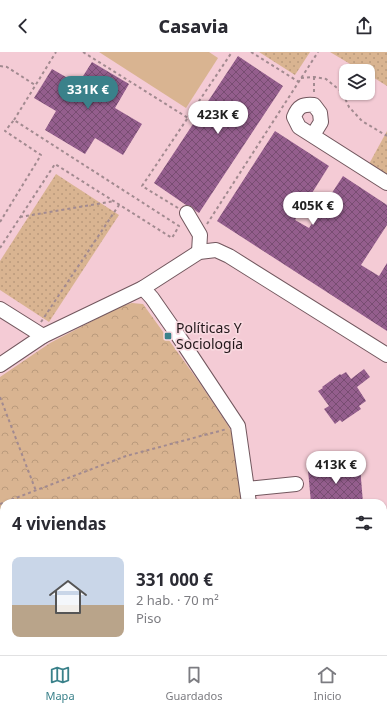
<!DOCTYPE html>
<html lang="es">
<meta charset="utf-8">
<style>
body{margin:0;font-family:"Noto Sans",sans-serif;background:#f7f7f7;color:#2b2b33;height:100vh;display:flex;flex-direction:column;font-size:15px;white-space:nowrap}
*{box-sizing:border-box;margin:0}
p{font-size:13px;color:#7c7c81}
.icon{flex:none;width:22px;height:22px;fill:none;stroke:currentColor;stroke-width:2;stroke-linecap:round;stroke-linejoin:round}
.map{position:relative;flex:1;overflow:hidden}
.side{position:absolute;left:0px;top:447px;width:387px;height:156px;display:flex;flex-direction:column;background:#fff;border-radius:12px 12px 0 0;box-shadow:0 1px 3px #0004}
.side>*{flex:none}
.tools{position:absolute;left:339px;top:12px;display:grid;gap:8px}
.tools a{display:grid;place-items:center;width:36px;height:36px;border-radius:8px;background:#fff;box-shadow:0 1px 3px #0004;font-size:20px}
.price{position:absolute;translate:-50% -34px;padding:0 9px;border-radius:14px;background:#fff;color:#222;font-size:13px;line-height:26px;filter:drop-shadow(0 1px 2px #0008)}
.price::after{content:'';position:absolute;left:50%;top:24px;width:12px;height:9px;margin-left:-6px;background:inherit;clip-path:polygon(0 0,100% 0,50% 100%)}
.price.active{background:#3a818a;color:#fff}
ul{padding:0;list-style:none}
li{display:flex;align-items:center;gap:12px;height:100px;padding:0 12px}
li+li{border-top:1px solid #e1e1e2}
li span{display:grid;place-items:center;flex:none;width:112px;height:80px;border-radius:8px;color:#555}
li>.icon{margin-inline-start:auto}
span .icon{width:48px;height:48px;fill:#fffc;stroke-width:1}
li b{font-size:17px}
h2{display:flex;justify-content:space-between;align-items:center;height:48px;padding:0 12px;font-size:17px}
header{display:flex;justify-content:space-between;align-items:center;height:52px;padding:0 12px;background:#fff;font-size:18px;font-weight:800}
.tabs{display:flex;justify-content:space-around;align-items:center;height:56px;border-top:1px solid #e1e1e2;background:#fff;font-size:11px;color:#7c7c81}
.tabs a{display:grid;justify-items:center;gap:2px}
.tabs .active{color:#3a818a}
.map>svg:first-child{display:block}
.built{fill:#f4cbd5;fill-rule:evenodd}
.green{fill:url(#green-dots)}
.forest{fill:url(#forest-crowns)}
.pitch{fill:#d9b491}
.building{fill:url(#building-cross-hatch)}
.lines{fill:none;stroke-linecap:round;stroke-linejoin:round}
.minor-casing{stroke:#72575e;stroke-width:16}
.path{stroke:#a28a90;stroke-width:2;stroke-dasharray:3 3;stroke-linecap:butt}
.minor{stroke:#fff;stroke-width:14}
.poi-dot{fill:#3a818a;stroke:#f8d8df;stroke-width:1.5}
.labels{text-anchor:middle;stroke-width:3.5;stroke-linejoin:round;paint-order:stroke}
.poi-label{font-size:14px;fill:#22171a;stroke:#f8d8df;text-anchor:start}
</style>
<header><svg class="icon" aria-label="back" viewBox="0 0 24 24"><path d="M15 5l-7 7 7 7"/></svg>Casavia<svg class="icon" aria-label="share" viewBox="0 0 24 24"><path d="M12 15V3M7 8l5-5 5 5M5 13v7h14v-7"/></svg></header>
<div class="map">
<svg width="387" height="603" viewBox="0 0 387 603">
<defs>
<pattern id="green-dots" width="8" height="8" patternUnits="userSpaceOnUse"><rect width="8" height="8" fill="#d9b491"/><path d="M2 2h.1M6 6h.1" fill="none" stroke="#ba9a7c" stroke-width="1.8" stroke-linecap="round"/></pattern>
<pattern id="forest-crowns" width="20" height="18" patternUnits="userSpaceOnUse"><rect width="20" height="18" fill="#d9b491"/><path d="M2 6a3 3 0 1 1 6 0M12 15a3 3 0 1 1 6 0" fill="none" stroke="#ba9a7c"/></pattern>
<pattern id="building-cross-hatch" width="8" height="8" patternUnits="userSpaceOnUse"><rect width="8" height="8" fill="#945e8d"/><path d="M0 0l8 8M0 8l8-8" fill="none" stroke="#784d72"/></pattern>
</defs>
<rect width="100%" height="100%" fill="#f8d8df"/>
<path class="built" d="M0,0H387V552H383V451H4V542H0ZM346,19H368V41H346Z"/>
<g class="green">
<path d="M259,0H310L295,23Z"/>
<path d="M330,0H387V34L368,22V19H362Z"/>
<path d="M387,79V124L369,112Z"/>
<path d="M56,122L119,163L49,270L0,238V209Z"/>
</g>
<path class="forest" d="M132,251L143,252L199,330L227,372L235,386L242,451H4V538H0V325L50,291L119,255Z"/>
<path class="pitch" d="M99,0H209L218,6L186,56Z"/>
<g class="building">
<path d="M238,4L283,34L199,161L196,159L191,154L186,153L154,131Z"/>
<path d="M92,10L129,32L115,56L142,72L123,103L95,86L85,102L45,78L56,59L34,46L52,17L78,32Z"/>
<path d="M275,79L329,114L295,168L309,176L343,124L387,153V173L361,213L379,224L387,211V279L217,169Z"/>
<path d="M364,317L370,325L357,335L366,349L359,354L361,357L342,370L340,368L335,372L324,357L329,354L318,339L323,336L322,335L340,322L341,323L346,320L351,327Z"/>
<path d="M360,414L363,451H311L308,418Z"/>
</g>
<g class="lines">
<g class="minor-casing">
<g id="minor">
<path d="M313,83L321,70L320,61L314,53C303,52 298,54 294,65L299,75L387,131"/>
<path d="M187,161L200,183L199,200"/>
<path d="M143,236L152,246L175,279L238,374L249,451"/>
<path d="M0,257L43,284"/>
<path d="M0,313L43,284L143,236L199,200L216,198L229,204L387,303"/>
<path d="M247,437L296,432"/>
<path d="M383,547H387"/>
<path d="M0,563L4,564"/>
<path d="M383,568H387"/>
<path d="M243,599L246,603"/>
<path d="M0,600L229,603"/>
<path d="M295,603L298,599"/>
</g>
</g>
<g class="path">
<path d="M83,0L188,66"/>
<path d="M251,0L299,30"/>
<path d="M0,14L7,15L35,33"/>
<path d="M314,25V42"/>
<path d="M301,26L314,25L326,27L342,40L349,55L362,69L387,84"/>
<path d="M14,68L56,0"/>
<path d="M178,156L142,134L232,0"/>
<path d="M20,165L114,149"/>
<path d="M0,170L41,103L5,79L14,68L179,174L172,186L55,112L0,196"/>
<path d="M207,172L318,0"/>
<path d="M41,270L119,153"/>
<path d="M0,345L36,439"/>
<path d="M0,452L126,404L227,377"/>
<path d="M0,547H4"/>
<path d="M318,603L319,599"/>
</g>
<use href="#minor" class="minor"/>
</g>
<rect class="poi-dot" x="164" y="280" width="8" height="8" rx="2"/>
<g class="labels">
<g class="poi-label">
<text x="176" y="281">Políticas Y<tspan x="176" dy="16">Sociología</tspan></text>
</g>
</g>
</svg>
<div class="tools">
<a><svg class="icon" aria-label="layers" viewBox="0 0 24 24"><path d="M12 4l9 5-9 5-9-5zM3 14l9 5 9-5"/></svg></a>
</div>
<b class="price active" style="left:88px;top:58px">331K €</b>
<b class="price" style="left:218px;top:83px">423K €</b>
<b class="price" style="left:313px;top:174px">405K €</b>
<b class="price" style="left:336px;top:433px">413K €</b>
<section class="side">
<h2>4 viviendas<svg class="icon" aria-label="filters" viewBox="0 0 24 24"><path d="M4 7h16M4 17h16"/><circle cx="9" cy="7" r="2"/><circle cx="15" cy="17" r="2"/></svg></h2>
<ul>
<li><span style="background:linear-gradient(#c9d6e8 60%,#b9a48a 0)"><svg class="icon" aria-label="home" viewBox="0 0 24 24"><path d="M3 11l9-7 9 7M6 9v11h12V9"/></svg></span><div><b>331 000 €</b><p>2 hab. · 70 m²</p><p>Piso</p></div></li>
</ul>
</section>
</div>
<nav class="tabs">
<a class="active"><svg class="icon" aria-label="map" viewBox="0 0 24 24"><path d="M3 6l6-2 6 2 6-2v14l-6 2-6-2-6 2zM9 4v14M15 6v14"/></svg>Mapa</a>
<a><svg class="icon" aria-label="saved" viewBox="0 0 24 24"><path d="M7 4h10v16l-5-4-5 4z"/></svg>Guardados</a>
<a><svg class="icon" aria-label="home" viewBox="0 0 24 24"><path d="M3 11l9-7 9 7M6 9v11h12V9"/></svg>Inicio</a>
</nav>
